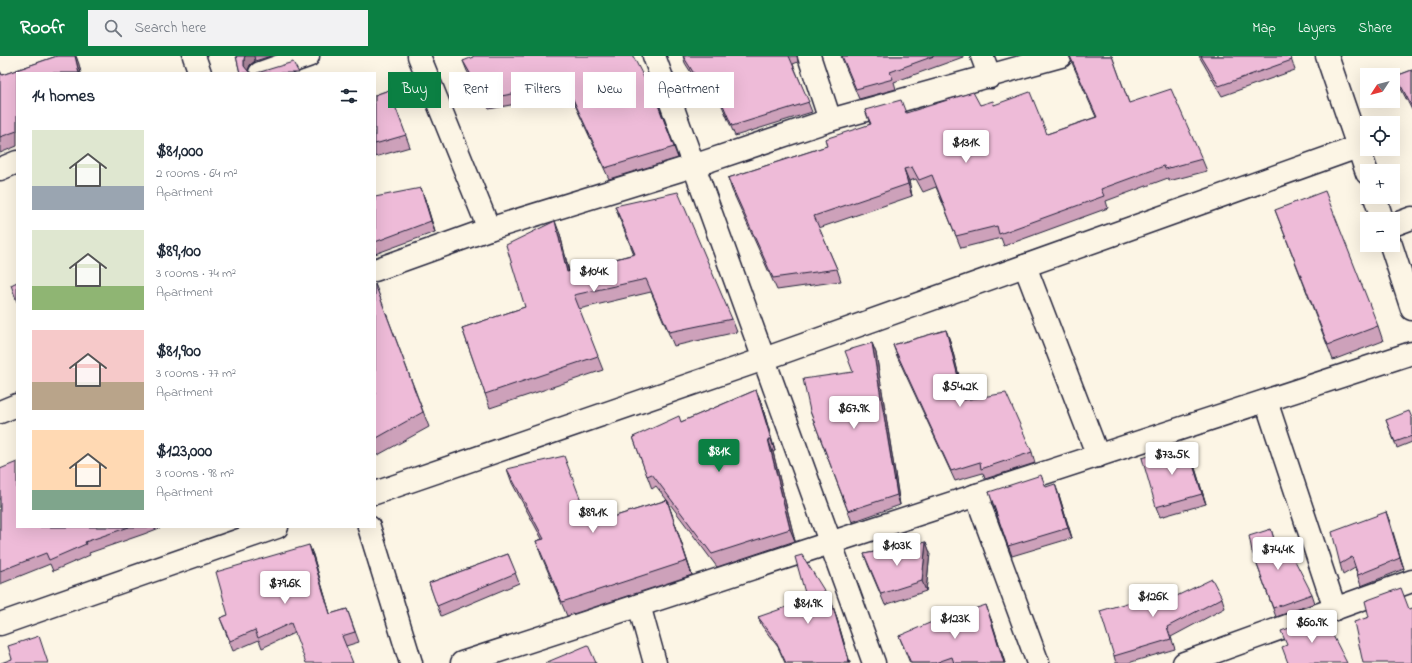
<!DOCTYPE html>
<meta charset="utf-8">
<style>
body{margin:0;font-family:"Indie Flower",sans-serif;background:#f2f2f3;color:#1f2937;height:100vh;display:flex;flex-direction:column;font-size:15px;white-space:nowrap}
*{box-sizing:border-box;margin:0}
p{font-size:13px;color:#747a83}
.icon{flex:none;width:22px;height:22px;fill:none;stroke:currentColor;stroke-width:2;stroke-linecap:round;stroke-linejoin:round}
.map{position:relative;flex:1;overflow:hidden}
.sheet{position:absolute;left:16px;top:16px;width:360px;height:456px;display:flex;flex-direction:column;background:#fff;border-radius:0px;box-shadow:0 4px 16px #0002}
.sheet>*{flex:none}
.hud{position:absolute;left:388px;top:16px;width:380px;height:36px;display:flex;gap:8px}
.needle{width:26px;rotate:234deg}
.controls{position:absolute;left:1360px;top:12px;display:grid;gap:8px}
.controls a{display:grid;place-items:center;width:40px;height:40px;border-radius:0px;background:#fff;box-shadow:0 4px 16px #0002;font-size:20px}
.price{position:absolute;translate:-50% -34px;padding:0 9px;border-radius:4px;background:#fff;color:#222;font-size:13px;line-height:26px;filter:drop-shadow(0 1px 2px #0008)}
.price::after{content:'';position:absolute;left:50%;top:24px;width:12px;height:9px;margin-left:-6px;background:inherit;clip-path:polygon(0 0,100% 0,50% 100%)}
.price.current{background:#0b8043;color:#fff}
ul{padding:0;list-style:none}
li{display:flex;align-items:center;gap:12px;height:100px;padding:0 16px}
li span{display:grid;place-items:center;flex:none;width:112px;height:80px;border-radius:0px;color:#555}
li>.icon{margin-inline-start:auto}
span .icon{width:48px;height:48px;fill:#fffc;stroke-width:1}
li b{font-size:17px}
h2{display:flex;justify-content:space-between;align-items:center;height:48px;padding:0 16px;font-size:17px}
.chip{padding:0 14px;border-radius:0px;background:#fff;box-shadow:0 4px 16px #0002;font-size:14px;line-height:36px}
.chip.current{background:#0b8043;color:#fff}
header{display:flex;align-items:center;gap:24px;box-sizing:border-box;height:56px;padding:0 20px;background:#0b8043;color:#fff}
header strong{font-size:19px}
nav{display:flex;gap:22px;margin-inline-start:auto;font-size:14px}
.search{width:280px;height:36px;background:#f2f2f3;display:flex;align-items:center;gap:10px;box-sizing:border-box;padding:0 14px;border-radius:0px;color:#747a83;font-size:15px}
.map>svg:first-child{display:block}
.lines{fill:none;stroke-linecap:round;stroke-linejoin:round}
.minor-casing{stroke:#22223b;stroke-width:25}
.minor{stroke:#fcf5e5;stroke-width:22}
.wall{fill:#cda1ba;stroke:#22223b}
.shaded-wall{fill:#a78397;stroke:#22223b}
.building{fill:#eebbd8;stroke:#22223b}
</style>
<header>
<strong>Roofr</strong>
<div class="search"><svg class="icon" aria-label="search" viewBox="0 0 24 24"><circle cx="10" cy="10" r="6"/><path d="M15 15l6 6"/></svg>Search here</div>
<nav><a>Map</a><a>Layers</a><a>Share</a></nav>
</header>
<div class="map">
<svg width="1412" height="607" viewBox="0 0 1412 607">
<rect width="100%" height="100%" fill="#fcf5e5"/>
<filter id="ink" filterUnits="userSpaceOnUse"><feTurbulence type="fractalNoise" baseFrequency=".025" numOctaves="2"/><feDisplacementMap in="SourceGraphic" scale="8" xChannelSelector="R" yChannelSelector="G"/><feConvolveMatrix kernelMatrix="1 2 1 2 8 2 1 2 1" color-interpolation-filters="sRGB"/></filter>
<g filter="url(#ink)">
<g class="lines">
<g class="minor-casing">
<g id="minor">
<path d="M194,0L200,17"/>
<path d="M419,0L489,173"/>
<path d="M654,0L874,607"/>
<path d="M809,0L830,64"/>
<path d="M982,0L990,21"/>
<path d="M1327,0L1367,117"/>
<path d="M260,17L308,0"/>
<path d="M0,113L17,106"/>
<path d="M1375,141L1382,163"/>
<path d="M1393,169L1412,162"/>
<path d="M1391,189L1412,253"/>
<path d="M1025,210L1098,400"/>
<path d="M375,214L489,173L693,110L830,64L1061,0"/>
<path d="M1266,345L1335,553"/>
<path d="M0,356L17,349"/>
<path d="M375,437L764,303L1358,91"/>
<path d="M976,439L1038,607"/>
<path d="M369,471L411,607"/>
<path d="M639,549L655,607"/>
<path d="M0,568L277,471"/>
<path d="M462,607L1412,297"/>
<path d="M1184,607L1412,525"/>
</g>
</g>
<use href="#minor" class="minor"/>
</g>
<g class="wall">
<path d="M57,0H76L81,17H17V90L0,97V15L2,19Z"/>
<path d="M236,0H271L255,5L250,9L248,15L240,17Z"/>
<path d="M683,0H797L798,6L793,8L812,56L735,80L717,38L707,42L685,7Z"/>
<path d="M841,0H963V1L894,26L896,33L859,43Z"/>
<path d="M1069,0H1112L1129,47L1202,103L1207,115L1169,125L1168,122L1106,145L1108,152L1004,190L1001,182L961,192L936,131L923,136L916,123L909,125L912,140L819,172L837,213L841,225L777,234L732,134L728,122L827,90L870,68L865,54L906,57L980,49H994L1047,78L1096,61Z"/>
<path d="M1199,0H1290L1295,14L1222,40Z"/>
<path d="M463,5L658,49L678,102L609,123L570,38L489,53L467,15Z"/>
<path d="M1412,14V54L1400,31L1396,20Z"/>
<path d="M389,34L410,91L375,101V39Z"/>
<path d="M375,141L425,143L435,176L375,198Z"/>
<path d="M615,150L732,263L737,276L674,290L651,236L579,253L603,314L490,352L462,272L525,251L560,178L569,215L634,198L620,164Z"/>
<path d="M1275,154L1378,270L1383,285L1333,304Z"/>
<path d="M375,228L429,371L378,399L375,391Z"/>
<path d="M946,274L950,285L965,344L1032,396L1035,407L985,423L983,417L955,425L897,300L893,289Z"/>
<path d="M872,287L876,297L900,449L852,466L810,355L853,316Z"/>
<path d="M756,334L761,346L775,395L773,396L795,485L717,511L667,444L692,519L567,560L541,499L536,485L542,483L512,427L507,413L590,468L667,444L656,430L652,433L633,381L681,366Z"/>
<path d="M1412,362V386L1397,392L1386,364Z"/>
<path d="M1191,399L1206,448L1160,461L1156,451Z"/>
<path d="M0,413L17,471H162L144,478L89,497L90,499L53,515L50,508L0,528Z"/>
<path d="M989,436L1059,439L1072,482L1012,500Z"/>
<path d="M1386,456L1404,513L1361,530L1355,512L1343,519L1340,508Z"/>
<path d="M1271,473L1279,500L1312,538L1315,547L1276,561L1252,495Z"/>
<path d="M926,486L930,497L926,535L885,549L868,509L864,498Z"/>
<path d="M309,489L313,499L330,558L347,553L359,586L346,590L294,577L262,592L259,584L233,595L220,562L228,559Z"/>
<path d="M508,498L519,527L441,560L429,527Z"/>
<path d="M1222,542L1225,552L1171,581L1175,593L1128,607H1116L1114,600L1161,548Z"/>
<path d="M835,556L850,607H785L778,591L762,570L758,561Z"/>
<path d="M991,563L1005,607H910L899,580Z"/>
</g>
<g class="shaded-wall">
<path d="M75,0H76L79,8L81,17H79Z"/>
<path d="M245,0H254L255,5L250,9L248,14V17L244,10V3Z"/>
<path d="M904,113L909,125L912,140L908,128Z"/>
<path d="M421,132L425,143L435,176L431,165Z"/>
<path d="M555,165L560,178L572,230L567,216Z"/>
<path d="M946,274L950,285L968,354L964,344Z"/>
<path d="M872,287L876,297L900,449L897,439Z"/>
<path d="M756,334L761,346L775,395L771,383Z"/>
<path d="M768,383L773,396L795,485L790,473Z"/>
<path d="M1187,389L1191,399L1206,448L1202,438Z"/>
<path d="M1055,428L1059,439L1072,482L1068,472Z"/>
<path d="M667,444L672,458L692,519L687,505Z"/>
<path d="M1386,456L1390,466L1404,513L1400,502Z"/>
<path d="M926,486L930,497L926,535L922,525Z"/>
<path d="M309,489L313,499L333,568L330,558Z"/>
<path d="M832,547L835,556L850,607H849Z"/>
<path d="M986,549L991,563L1005,607H1004Z"/>
</g>
<g class="building">
<path d="M57,0H75L79,17H17V75L0,81V15L2,19Z"/>
<path d="M236,0H245L244,3V10L248,15L252,17H240Z"/>
<path d="M473,0H633L658,49L674,91L605,112L566,28L485,43L463,5L473,1Z"/>
<path d="M683,0H789L809,46L732,70L714,28L703,32Z"/>
<path d="M842,0H934L890,16L893,23L856,33Z"/>
<path d="M1070,0H1112L1129,47L1171,33L1202,103L1165,113L1164,110L1101,133L1104,140L999,178L997,170L956,180L932,119L919,124L912,111L904,113L908,128L814,160L837,213L773,222L728,122L827,90L825,83L871,68L865,54L901,44L906,57L973,36L980,49L993,45L994,49L1030,36L1047,78L1097,61Z"/>
<path d="M1201,0H1290L1292,4L1219,30Z"/>
<path d="M293,6L299,17H257Z"/>
<path d="M1412,14V51L1396,20Z"/>
<path d="M389,34L406,79L375,88V39Z"/>
<path d="M421,132L431,165L375,186V141Z"/>
<path d="M1325,135L1378,270L1328,289L1275,154Z"/>
<path d="M678,136L732,263L669,276L646,223L574,239L598,300L485,338L462,272L525,251L506,189L555,165L567,216L635,198L615,150Z"/>
<path d="M17,226V246L11,229Z"/>
<path d="M375,228L423,356L375,383Z"/>
<path d="M946,274L964,344L1006,337L1032,396L981,413L980,406L951,415L893,289Z"/>
<path d="M872,287L897,439L848,455L810,355L803,323L853,316L845,295Z"/>
<path d="M756,334L771,383H768L790,473L712,498L652,418L647,420L633,381L679,360L681,366Z"/>
<path d="M1409,355L1412,362V380L1395,386L1386,364Z"/>
<path d="M1187,389L1202,438L1156,451L1142,402Z"/>
<path d="M564,400L590,468L667,444L687,505L562,546L536,485L544,483L507,413Z"/>
<path d="M17,406V471H129L85,486L86,488L49,504L46,497L0,515V413Z"/>
<path d="M1041,419L1046,431L1055,428L1068,472L1008,490L989,436Z"/>
<path d="M1386,456L1400,502L1358,519L1352,501L1340,508L1332,476Z"/>
<path d="M1271,473L1279,500L1290,495L1312,538L1273,552L1252,495L1249,480Z"/>
<path d="M926,486L922,525L881,538L864,498Z"/>
<path d="M309,489L330,558L347,553L355,576L342,580L353,607H306L291,567L258,582L255,574L230,585L220,562L228,559L216,516Z"/>
<path d="M508,498L516,517L437,550L429,527Z"/>
<path d="M802,499L832,547L849,607H786L774,582L758,561L807,544L795,501Z"/>
<path d="M1212,523L1222,542L1167,571L1171,583L1114,600L1100,555L1157,538L1160,548Z"/>
<path d="M1401,532L1409,553L1412,552V607H1363L1354,566L1369,561L1365,545Z"/>
<path d="M986,549L1004,607H954L952,601L935,607H911L899,580L932,566Z"/>
<path d="M1323,560L1347,607H1288L1282,591L1287,589L1281,575Z"/>
<path d="M39,580L48,607H1L12,603L8,590Z"/>
<path d="M588,589L596,607H545Z"/>
</g>
</g>
</svg>
<div class="controls">
<a><svg class="needle" viewBox="-14 -14 28 28"><path d="M0-13l5 13h-10z" fill="#e53935"/><path d="M0 13l5-13h-10z" fill="#747a83"/></svg></a>
<a><svg class="icon" aria-label="locate" viewBox="0 0 24 24"><circle cx="12" cy="12" r="6"/><path d="M12 2v4M12 18v4M2 12h4M18 12h4"/></svg></a>
<a>+</a>
<a>−</a>
</div>
<b class="price" style="left:966px;top:108px">$131K</b>
<b class="price" style="left:594px;top:237px">$104K</b>
<b class="price" style="left:960px;top:352px">$54.2K</b>
<b class="price" style="left:854px;top:374px">$67.9K</b>
<b class="price current" style="left:719px;top:417px">$81K</b>
<b class="price" style="left:1172px;top:420px">$73.5K</b>
<b class="price" style="left:593px;top:478px">$89.1K</b>
<b class="price" style="left:897px;top:511px">$103K</b>
<b class="price" style="left:1278px;top:515px">$74.4K</b>
<b class="price" style="left:285px;top:549px">$79.6K</b>
<b class="price" style="left:1153px;top:562px">$126K</b>
<b class="price" style="left:808px;top:569px">$81.9K</b>
<b class="price" style="left:955px;top:584px">$123K</b>
<b class="price" style="left:1312px;top:588px">$60.9K</b>
<div class="hud">
<a class="chip current">Buy</a>
<a class="chip">Rent</a>
<a class="chip">Filters</a>
<a class="chip">New</a>
<a class="chip">Apartment</a>
</div>
<section class="sheet">
<h2>14 homes<svg class="icon" aria-label="filters" viewBox="0 0 24 24"><path d="M4 7h16M4 17h16"/><circle cx="9" cy="7" r="2"/><circle cx="15" cy="17" r="2"/></svg></h2>
<ul>
<li><span style="background:linear-gradient(#dfe7d0 70%,#9aa5b1 0)"><svg class="icon" aria-label="home" viewBox="0 0 24 24"><path d="M3 11l9-7 9 7M6 9v11h12V9"/></svg></span><div><b>$81,000</b><p>2 rooms · 64 m²</p><p>Apartment</p></div></li>
<li><span style="background:linear-gradient(#dfe7d0 70%,#8fb573 0)"><svg class="icon" aria-label="home" viewBox="0 0 24 24"><path d="M3 11l9-7 9 7M6 9v11h12V9"/></svg></span><div><b>$89,100</b><p>3 rooms · 74 m²</p><p>Apartment</p></div></li>
<li><span style="background:linear-gradient(#f6c9c9 65%,#b9a48a 0)"><svg class="icon" aria-label="home" viewBox="0 0 24 24"><path d="M3 11l9-7 9 7M6 9v11h12V9"/></svg></span><div><b>$81,900</b><p>3 rooms · 77 m²</p><p>Apartment</p></div></li>
<li><span style="background:linear-gradient(#ffd9b3 75%,#7fa58c 0)"><svg class="icon" aria-label="home" viewBox="0 0 24 24"><path d="M3 11l9-7 9 7M6 9v11h12V9"/></svg></span><div><b>$123,000</b><p>3 rooms · 98 m²</p><p>Apartment</p></div></li>
</ul>
</section>
</div>
